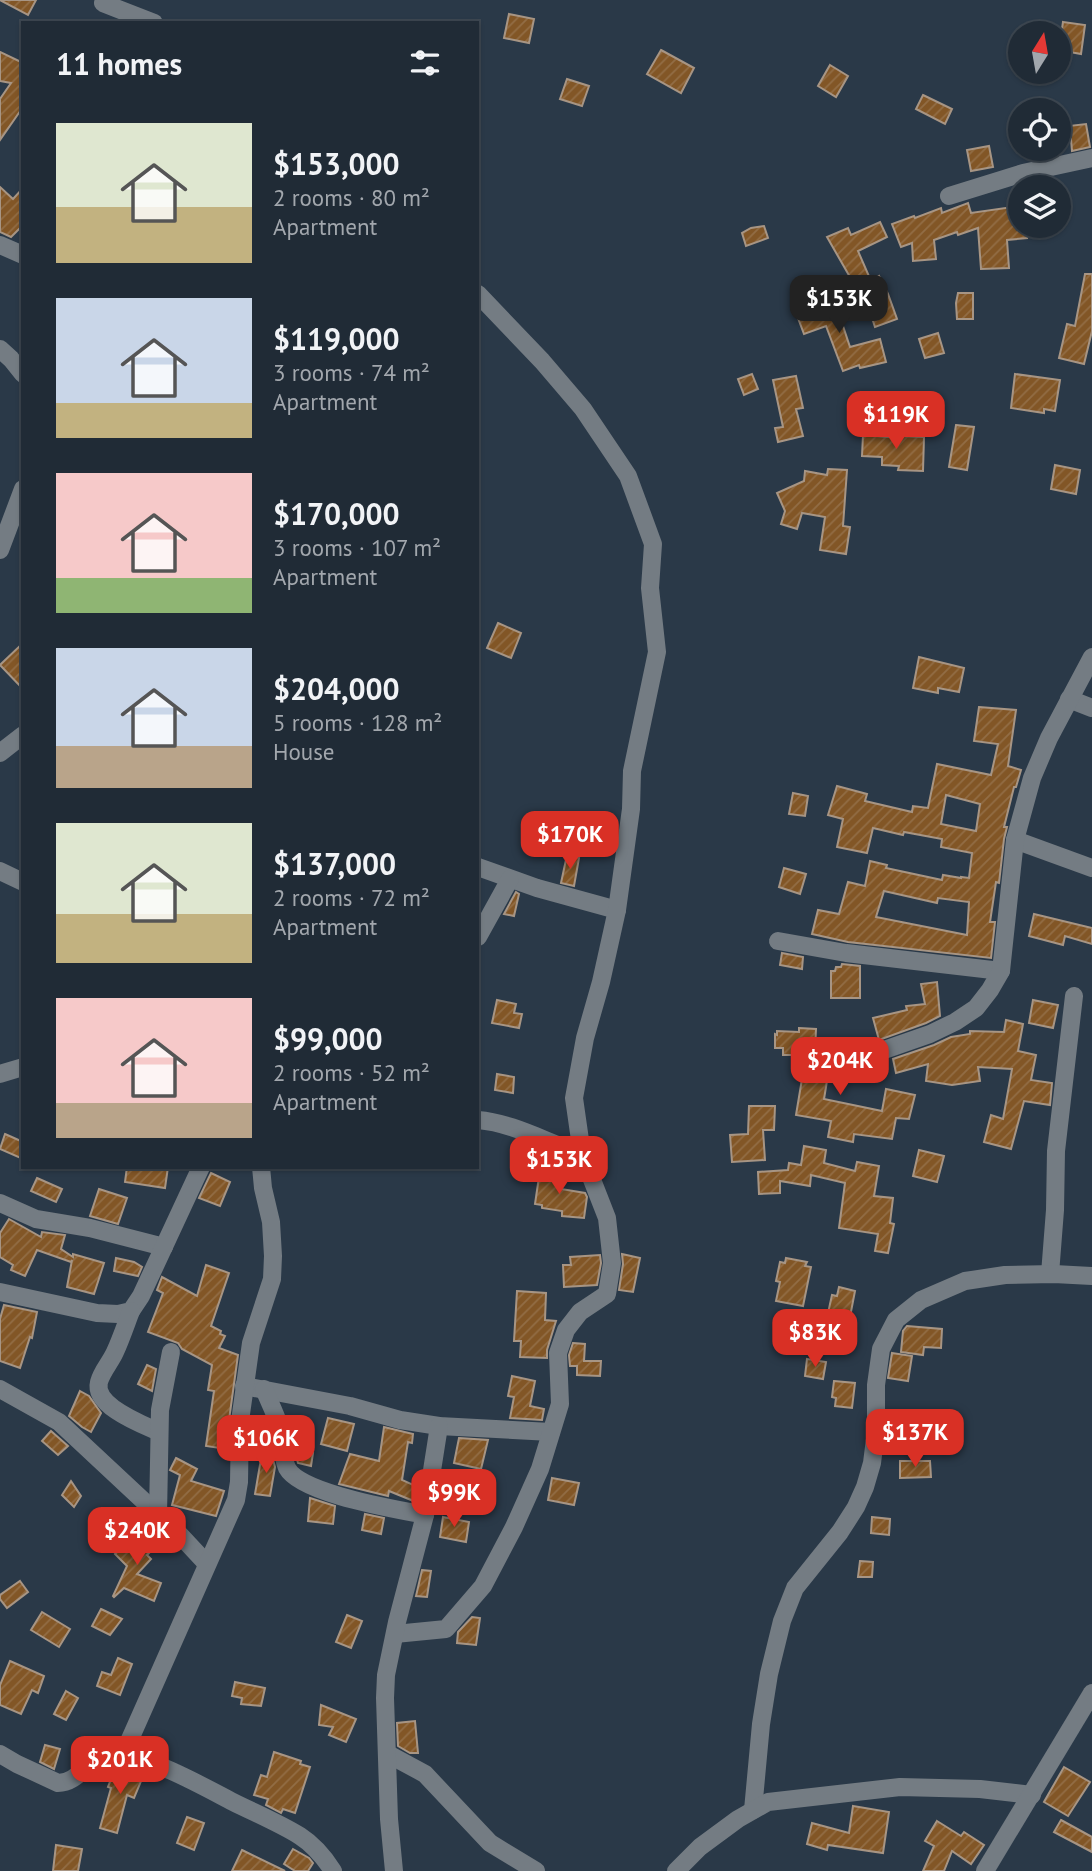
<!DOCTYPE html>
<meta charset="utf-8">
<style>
body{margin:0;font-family:"PT Sans",sans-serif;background:#2d3742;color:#f1f3f6;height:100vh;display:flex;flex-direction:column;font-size:26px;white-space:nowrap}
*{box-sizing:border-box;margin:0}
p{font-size:23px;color:#a2a7ad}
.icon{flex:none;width:38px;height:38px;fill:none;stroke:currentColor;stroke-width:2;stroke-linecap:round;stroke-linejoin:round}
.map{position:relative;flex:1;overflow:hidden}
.sheet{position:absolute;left:21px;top:21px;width:458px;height:1148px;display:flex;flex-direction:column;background:#202b36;border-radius:0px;box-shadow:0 2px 5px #0004,0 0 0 2px #3d4751}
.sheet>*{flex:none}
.needle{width:46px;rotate:11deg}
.tools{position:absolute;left:1008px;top:21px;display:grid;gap:14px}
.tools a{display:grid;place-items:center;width:63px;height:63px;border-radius:50%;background:#202b36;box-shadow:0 2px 5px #0004,0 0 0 2px #3d4751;font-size:35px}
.price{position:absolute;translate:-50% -60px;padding:0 16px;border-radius:14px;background:#d93025;color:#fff;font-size:23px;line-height:46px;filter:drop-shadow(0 2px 4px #0008)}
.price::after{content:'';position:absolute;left:50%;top:42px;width:21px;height:16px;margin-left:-10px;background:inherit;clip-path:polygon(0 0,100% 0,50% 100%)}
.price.on{background:#222;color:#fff}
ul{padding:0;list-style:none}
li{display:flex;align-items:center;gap:21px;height:175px;padding:0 35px}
li span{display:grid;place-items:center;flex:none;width:196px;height:140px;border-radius:0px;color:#555}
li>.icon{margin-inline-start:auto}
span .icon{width:84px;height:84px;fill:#fffc;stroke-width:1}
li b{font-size:30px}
h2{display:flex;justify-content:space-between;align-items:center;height:84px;padding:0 35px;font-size:30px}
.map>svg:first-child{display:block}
.building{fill:url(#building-hatch);stroke:#a79584;stroke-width:2;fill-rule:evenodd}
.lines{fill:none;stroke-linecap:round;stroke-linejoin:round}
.minor{stroke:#747c83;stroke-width:18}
</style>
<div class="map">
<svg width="1092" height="1871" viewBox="0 0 1092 1871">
<defs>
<pattern id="building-hatch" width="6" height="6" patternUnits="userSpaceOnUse" patternTransform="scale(1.75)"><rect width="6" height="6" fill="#825626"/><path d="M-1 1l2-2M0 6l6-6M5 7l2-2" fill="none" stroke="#926d45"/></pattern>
</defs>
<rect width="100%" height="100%" fill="#2a3948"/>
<g class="building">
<path d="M0,0H36L28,15Z"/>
<path d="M509,14L534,19L529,43L504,38Z"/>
<path d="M1063,22L1085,25L1081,54L1059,50Z"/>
<path d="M661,50L694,68L681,93L647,74Z"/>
<path d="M0,52L23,63V107L0,140V99L11,83L0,81Z"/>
<path d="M830,65L848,76L836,97L818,86Z"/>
<path d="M567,79L589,86L582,106L560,99Z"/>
<path d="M923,95L952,109L945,124L916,109Z"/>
<path d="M1086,124L1090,147L1072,151L1071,139L1062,140L1060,127Z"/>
<path d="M989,146L993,167L971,171L967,150Z"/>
<path d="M0,187L13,199L23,188V225L11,237L0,232Z"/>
<path d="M968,203L971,213L1020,206V226H1025L1027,238L1007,240L1009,268L981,269L978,228L958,235L957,232L934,240L936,259L913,261L912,243L901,247L892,224L914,216L915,218L941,208L942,213Z"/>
<path d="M880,222L887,237L858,251L871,281L879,276L888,294L897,319L875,327L870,312L827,237L848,228L851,235Z"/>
<path d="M764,226L768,238L746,246L742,233L751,228Z"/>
<path d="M1085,274H1092V331L1084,364L1059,358L1067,324L1075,326Z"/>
<path d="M958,293H973V319H957L956,303Z"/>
<path d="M833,296L850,347L880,339L886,362L860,368L859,365L843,371L826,326L804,334L795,310Z"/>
<path d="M938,333L944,353L925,358L919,339Z"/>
<path d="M752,374L758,389L744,395L738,379Z"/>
<path d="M1015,374L1060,380L1055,411L1044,409V413L1011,408Z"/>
<path d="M796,376L803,408L796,409L803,436L778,442L775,428L783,427L773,380Z"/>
<path d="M956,425L974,427L967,470L949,467Z"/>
<path d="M863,435L900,438V436L924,437L923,471L898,470L899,466L882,465V457L862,456Z"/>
<path d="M1055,465L1080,470L1076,494L1051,489Z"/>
<path d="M828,469L847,470L843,526L850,527L846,554L820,550L825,517L802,513L797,529L781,524L785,511L777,493L804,481L805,471L827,475Z"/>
<path d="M498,623L521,633L511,658L487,648Z"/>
<path d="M23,643V689L0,665Z"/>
<path d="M919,657L964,668L959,692L938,688V693L913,688Z"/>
<path d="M979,707L1016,710L1008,766L1021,770L1016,787H1014L1004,827H1007L1004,839L999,883L996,882L990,922H995L991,958L848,942L812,934L818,910L839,914L848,882L865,886L870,861L887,865L886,868L942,880L943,875L961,878V877L969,878L972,853L941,847L942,839L904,832L903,835L873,828L867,853L837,847L843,819L828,815L837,786L867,794L865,801L912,812L913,806L928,808L937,764L991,775L998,744L974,741ZM946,795L980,804L976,831L941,824ZM884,891L937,903L938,898L969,902L967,935L876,917Z"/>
<path d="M793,793L808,796L805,816L789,814Z"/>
<path d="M567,855L579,858L574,886L561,883Z"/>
<path d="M784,868L806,874L800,894L779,887Z"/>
<path d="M516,892L519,894L514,916L504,914Z"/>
<path d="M1034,914L1092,928V944L1065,936L1063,945L1029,936Z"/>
<path d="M782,953L803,957L802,969L780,965Z"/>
<path d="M842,964L860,966V998H831V971H835L836,967H841Z"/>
<path d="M937,982L940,1016L926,1023L879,1040L873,1018L907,1010L906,1006L925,1004L921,984Z"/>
<path d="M497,1000L516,1004L514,1013L522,1014L519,1028L492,1023Z"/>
<path d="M1033,1000L1058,1005L1053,1028L1029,1023Z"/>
<path d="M1006,1020L1023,1024L1018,1051L1036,1055L1031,1080L1052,1083L1050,1105L1024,1101L1011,1149L984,1142L991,1115L1003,1119L1012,1069L978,1067L980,1081L952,1085L926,1081L928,1064L896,1073L893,1059L934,1045L951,1037L970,1034V1031L1004,1032Z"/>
<path d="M799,1028L816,1029L814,1079L827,1081L824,1099L882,1111L886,1089L915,1095L909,1119L896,1118L892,1139L854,1134L853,1142L828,1137L831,1121L796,1115L806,1055H783V1048H775V1034L777,1035V1031L799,1032Z"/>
<path d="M497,1074L514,1077L513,1093L495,1090Z"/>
<path d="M749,1106H775L774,1130H763L765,1160L732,1162L730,1135L748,1134Z"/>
<path d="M5,1134L23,1142V1159L0,1149Z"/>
<path d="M804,1146L826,1150L824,1163L855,1171L857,1162L879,1166L874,1196L893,1198L890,1223L894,1224L888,1253L875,1251L878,1234L839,1228L845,1183L811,1175L810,1186L780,1181V1193L759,1194L758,1172L788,1170L789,1163L801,1165Z"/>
<path d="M919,1150L944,1156L937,1182L913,1176Z"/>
<path d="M127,1167H168L165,1188L125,1182Z"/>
<path d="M540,1170L563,1173L561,1189L585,1193L587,1197L584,1218L562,1216V1211L542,1208V1205L535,1204Z"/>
<path d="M211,1173L230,1182L220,1206L199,1198Z"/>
<path d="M37,1178L62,1189L56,1202L31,1191Z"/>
<path d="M99,1189L127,1198L118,1224L90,1216Z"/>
<path d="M9,1219L41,1237L42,1232L65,1235L61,1249L73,1257V1254L104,1263L94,1294L67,1287L72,1260L71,1262L37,1250L25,1276L11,1270L13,1265L0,1257V1233Z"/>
<path d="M622,1254L640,1258L633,1292L619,1290L623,1264Z"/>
<path d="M600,1255L601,1263L597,1285L564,1287L563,1265H571L570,1257Z"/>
<path d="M116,1258L134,1262L142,1267L138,1276L114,1271Z"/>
<path d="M786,1258L807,1262L805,1266L811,1267L803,1306L776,1301L780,1282L776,1281L780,1262L785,1263Z"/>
<path d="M206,1265L229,1273L211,1326L221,1331L220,1334L225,1336L219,1348L238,1355L229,1420L228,1442L226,1449L206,1446L214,1391L208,1390L212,1365L182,1349L178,1343L148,1332L163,1293L157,1290L162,1277L197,1296Z"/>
<path d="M839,1287L855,1291L843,1353L817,1348L821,1327H825L832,1295L837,1296Z"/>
<path d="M517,1291L546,1293L545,1320L556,1321L547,1350V1358L520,1357L521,1341H514Z"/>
<path d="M4,1305L37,1312L32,1338L30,1337L20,1368L0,1361V1319Z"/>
<path d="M907,1326L942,1329L941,1348L924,1347L923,1355L901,1352L903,1331Z"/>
<path d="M573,1343L585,1344L584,1361H601L600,1376L577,1375V1366H570L569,1355Z"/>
<path d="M892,1353L912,1356L908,1381L888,1378Z"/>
<path d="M807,1359L826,1362L823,1379L805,1376Z"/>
<path d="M147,1365L156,1369L152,1391L138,1384Z"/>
<path d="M512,1376L535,1381L530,1406L544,1409L542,1420L510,1418L514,1397L508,1396Z"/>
<path d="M834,1381L855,1383L852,1408L835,1406L836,1398L832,1397Z"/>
<path d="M80,1391L89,1396L101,1413L91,1432L82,1427L69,1416Z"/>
<path d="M328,1418L354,1424L347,1451L321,1444Z"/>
<path d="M384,1427L413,1434L412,1443L408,1442L402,1480L418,1487L416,1502L389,1491L388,1496L339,1484L350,1454L379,1461Z"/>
<path d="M51,1431L68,1446L58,1455L42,1441Z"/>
<path d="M459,1438L488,1440L481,1469L454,1463Z"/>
<path d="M294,1449L313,1453L311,1466L298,1463Z"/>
<path d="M262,1453L272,1455L275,1467L270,1496L255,1494Z"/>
<path d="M176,1458L197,1469L191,1481L224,1491L216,1516L172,1505L180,1475L170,1470Z"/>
<path d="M900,1461H930L931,1477L900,1478Z"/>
<path d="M552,1478L579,1483L574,1505L548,1500Z"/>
<path d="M71,1481L81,1496L74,1507L62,1495Z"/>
<path d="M310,1498L335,1506L333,1524L308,1521Z"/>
<path d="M365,1514L384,1518L381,1534L362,1530Z"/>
<path d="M443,1517L469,1522L466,1542L440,1537Z"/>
<path d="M872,1517L890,1519L889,1535L871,1533Z"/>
<path d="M137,1530L155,1547L147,1555L151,1559L137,1574L161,1583L154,1601L124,1588L114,1597L113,1596L127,1566L115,1554Z"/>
<path d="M860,1561L873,1562L872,1577H858Z"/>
<path d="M422,1570L431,1571L427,1597L416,1596Z"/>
<path d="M20,1581L28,1592L7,1608L0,1599V1595Z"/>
<path d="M101,1609L122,1619L110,1635L92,1626Z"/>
<path d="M42,1612L70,1629L59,1647L31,1630Z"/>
<path d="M347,1615L362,1621L351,1648L336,1642Z"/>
<path d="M472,1617L480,1618L476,1645L457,1643L458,1632Z"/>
<path d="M118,1658L132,1664L120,1695L97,1686L102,1672L111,1675Z"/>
<path d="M10,1661L44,1676L38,1693L32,1690L21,1714L0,1705V1685Z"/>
<path d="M235,1682L265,1688L261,1706L241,1704L242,1698L232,1696Z"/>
<path d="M66,1691L78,1698L66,1720L54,1714Z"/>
<path d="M321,1705L356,1719L346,1742L329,1735L333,1727L319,1725Z"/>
<path d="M415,1721L418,1753H410L398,1746L397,1723Z"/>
<path d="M45,1745L60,1749L54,1769L40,1762Z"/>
<path d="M274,1752L301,1761L300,1764L310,1767L295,1813L283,1809L281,1813L266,1805L268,1799L254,1795L261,1775L267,1777Z"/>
<path d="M116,1766L130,1768L144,1774L134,1798L127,1795L117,1833L100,1828L111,1788L108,1787Z"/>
<path d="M1064,1767L1090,1782L1068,1816L1044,1802Z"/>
<path d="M853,1806L889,1812L883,1853L828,1845L827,1850L807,1844L812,1823L849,1833Z"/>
<path d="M187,1817L204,1823L194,1850L177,1843Z"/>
<path d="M1061,1820L1092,1837V1852L1054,1832Z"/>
<path d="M937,1821L961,1836L964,1832L984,1845L971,1864L952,1851L944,1871H923L934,1846L925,1841Z"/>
<path d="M56,1845L82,1849L78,1871H53Z"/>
<path d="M293,1849L309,1858L313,1863L308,1871H295L284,1864Z"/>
<path d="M242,1850L285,1871H232Z"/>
</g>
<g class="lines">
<g class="minor">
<path d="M103,3L154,23"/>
<path d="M949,196L1023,173L1092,158"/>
<path d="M0,245L23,255"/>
<path d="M0,349L11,359L23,374"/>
<path d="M0,550L23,489"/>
<path d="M1069,699L1092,708"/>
<path d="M0,753L23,735"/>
<path d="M1015,840L1092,868"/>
<path d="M478,867L537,888L617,910"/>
<path d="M0,871L23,882"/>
<path d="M478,937L510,879"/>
<path d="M778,941L846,953L1001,971"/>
<path d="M844,1064L930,1034L955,1022L976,1008L990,990L1001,971L1015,840L1032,778L1049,738L1092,657"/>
<path d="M0,1074L23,1067"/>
<path d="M478,1120C514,1123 547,1143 582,1154"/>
<path d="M0,1203L36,1219L90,1228L164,1247"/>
<path d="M1050,1274L1055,1210L1056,1151L1074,996"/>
<path d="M0,1292L97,1313L118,1314L131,1311L141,1296L201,1167"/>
<path d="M131,1311C126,1324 121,1339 115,1352C110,1363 102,1371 99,1382C93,1406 141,1424 159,1432"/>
<path d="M244,1386L350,1406L400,1420L439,1426L551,1432"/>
<path d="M0,1389L59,1422L179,1534L207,1564"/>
<path d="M264,1389C269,1401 275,1413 279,1425C283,1439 281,1454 287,1468C301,1494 396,1509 425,1515"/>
<path d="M158,1515L160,1410L171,1352"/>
<path d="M395,1634L446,1629L483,1586L514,1527L540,1469L560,1404L558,1353L566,1330L580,1312L607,1294L612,1263L607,1218L582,1154L574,1098L585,1038L601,982L617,910L631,809L632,771L657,652L650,588L653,544L628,476L583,409L542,361L478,294"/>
<path d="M0,1754L17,1764L58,1783C79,1783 88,1758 108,1755C140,1750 204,1787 233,1802C255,1813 279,1823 300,1836C314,1845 324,1857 333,1871"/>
<path d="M388,1754L425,1774L490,1843L536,1871"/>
<path d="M123,1755L236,1500L239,1482L240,1421L251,1343L272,1279L273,1256L271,1222L263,1188L261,1167"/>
<path d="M753,1810L761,1724L769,1674L782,1621L795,1588L840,1532L856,1507L865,1487L872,1463L876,1431V1385L881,1349L896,1320L921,1300L965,1281L1005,1275L1054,1274L1092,1276"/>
<path d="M394,1871L389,1819L385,1698L386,1675L397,1622L425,1515L439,1426"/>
<path d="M676,1871L700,1847L738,1819L768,1802L900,1787L980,1789L1032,1795"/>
<path d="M985,1871L1092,1693"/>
</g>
</g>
</svg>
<div class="tools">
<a><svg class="needle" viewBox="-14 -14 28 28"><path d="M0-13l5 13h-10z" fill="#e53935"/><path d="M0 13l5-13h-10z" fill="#a2a7ad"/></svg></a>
<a><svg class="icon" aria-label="locate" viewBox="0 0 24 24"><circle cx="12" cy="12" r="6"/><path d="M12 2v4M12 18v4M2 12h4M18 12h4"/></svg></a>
<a><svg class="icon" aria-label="layers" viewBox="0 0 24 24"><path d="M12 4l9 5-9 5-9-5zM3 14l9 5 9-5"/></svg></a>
</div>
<b class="price on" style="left:839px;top:335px">$153K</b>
<b class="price" style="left:896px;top:451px">$119K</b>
<b class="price" style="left:570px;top:871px">$170K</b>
<b class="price" style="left:840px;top:1097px">$204K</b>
<b class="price" style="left:559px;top:1196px">$153K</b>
<b class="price" style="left:815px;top:1369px">$83K</b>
<b class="price" style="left:915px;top:1469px">$137K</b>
<b class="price" style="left:266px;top:1475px">$106K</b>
<b class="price" style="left:454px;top:1529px">$99K</b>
<b class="price" style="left:137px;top:1567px">$240K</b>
<b class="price" style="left:120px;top:1796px">$201K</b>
<section class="sheet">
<h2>11 homes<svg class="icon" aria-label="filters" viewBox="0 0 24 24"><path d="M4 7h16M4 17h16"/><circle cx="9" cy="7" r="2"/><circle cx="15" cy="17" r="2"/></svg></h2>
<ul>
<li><span style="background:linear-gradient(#dfe7d0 60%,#c2b280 0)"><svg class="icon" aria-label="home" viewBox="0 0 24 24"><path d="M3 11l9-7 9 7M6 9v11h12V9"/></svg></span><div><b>$153,000</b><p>2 rooms · 80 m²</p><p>Apartment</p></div></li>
<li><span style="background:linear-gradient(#c9d6e8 75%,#c2b280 0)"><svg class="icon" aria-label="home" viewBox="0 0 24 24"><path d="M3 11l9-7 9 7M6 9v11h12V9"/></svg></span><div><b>$119,000</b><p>3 rooms · 74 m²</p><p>Apartment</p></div></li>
<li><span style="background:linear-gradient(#f6c9c9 75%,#8fb573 0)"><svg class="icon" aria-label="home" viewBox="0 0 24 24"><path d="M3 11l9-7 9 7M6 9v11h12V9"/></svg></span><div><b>$170,000</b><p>3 rooms · 107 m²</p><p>Apartment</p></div></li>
<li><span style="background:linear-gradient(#c9d6e8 70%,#b9a48a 0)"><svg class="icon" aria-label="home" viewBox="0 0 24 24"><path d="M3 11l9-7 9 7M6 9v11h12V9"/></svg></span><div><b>$204,000</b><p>5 rooms · 128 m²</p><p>House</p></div></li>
<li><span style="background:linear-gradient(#dfe7d0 65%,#c2b280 0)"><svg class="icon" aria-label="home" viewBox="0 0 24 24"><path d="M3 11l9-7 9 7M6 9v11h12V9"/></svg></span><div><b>$137,000</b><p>2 rooms · 72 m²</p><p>Apartment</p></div></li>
<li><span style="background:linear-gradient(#f6c9c9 75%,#b9a48a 0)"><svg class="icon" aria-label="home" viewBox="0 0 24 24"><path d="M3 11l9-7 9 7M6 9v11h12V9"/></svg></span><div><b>$99,000</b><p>2 rooms · 52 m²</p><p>Apartment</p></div></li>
</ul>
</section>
</div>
